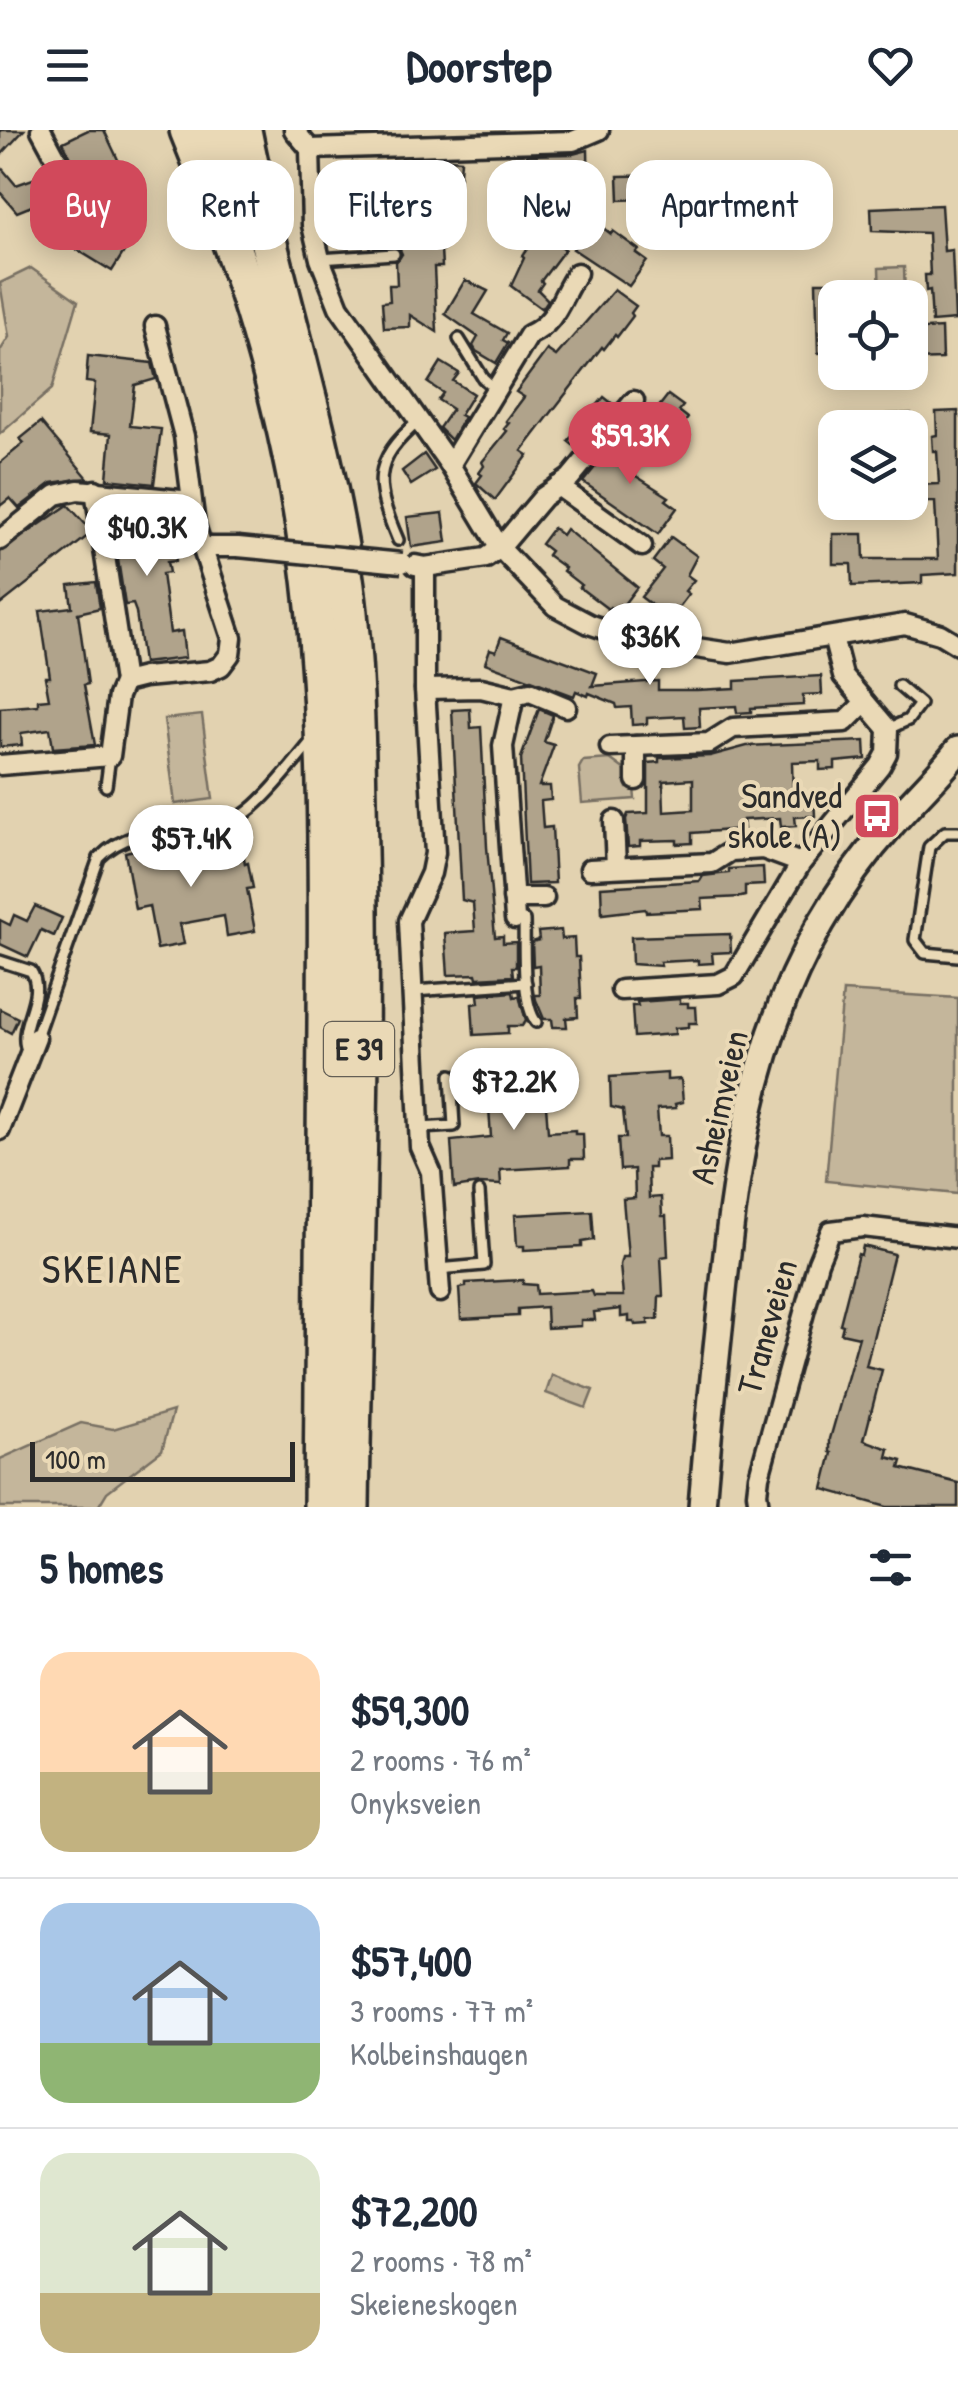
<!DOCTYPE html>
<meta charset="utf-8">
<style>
body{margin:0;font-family:"Patrick Hand",sans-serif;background:#f6f6f7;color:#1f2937;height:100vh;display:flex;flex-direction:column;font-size:38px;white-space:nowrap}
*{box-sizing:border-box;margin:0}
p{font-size:32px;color:#747a83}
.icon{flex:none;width:55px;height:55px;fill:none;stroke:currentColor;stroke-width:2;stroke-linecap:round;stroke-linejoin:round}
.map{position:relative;height:1377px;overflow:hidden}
.details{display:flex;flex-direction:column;background:#fff;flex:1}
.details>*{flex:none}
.guide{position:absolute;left:30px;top:30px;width:900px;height:90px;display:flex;gap:20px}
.tools{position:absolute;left:818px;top:150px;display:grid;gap:20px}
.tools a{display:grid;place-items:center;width:110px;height:110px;border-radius:20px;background:#fff;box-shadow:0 5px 25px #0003;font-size:50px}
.scale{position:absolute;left:30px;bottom:25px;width:265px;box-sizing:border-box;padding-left:10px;border:5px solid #2b2b2b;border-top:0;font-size:28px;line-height:35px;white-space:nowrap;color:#2b2b2b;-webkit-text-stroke:8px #ead9b6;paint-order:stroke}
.price{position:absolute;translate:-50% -85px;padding:0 22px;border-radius:35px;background:#fff;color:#222;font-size:32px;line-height:65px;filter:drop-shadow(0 2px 5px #0008)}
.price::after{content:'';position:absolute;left:50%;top:60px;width:30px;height:22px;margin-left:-15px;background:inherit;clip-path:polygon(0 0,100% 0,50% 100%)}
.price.selected{background:#d1495b;color:#fff}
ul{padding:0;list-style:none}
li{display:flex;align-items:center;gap:30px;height:250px;padding:0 40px}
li+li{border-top:2px solid #e0e1e3}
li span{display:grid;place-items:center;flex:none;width:280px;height:200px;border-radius:30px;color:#555}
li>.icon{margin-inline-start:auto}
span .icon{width:120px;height:120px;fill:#fffc;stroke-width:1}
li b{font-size:42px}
h2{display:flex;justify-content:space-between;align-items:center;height:120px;padding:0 40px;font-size:42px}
.pill{padding:0 35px;border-radius:30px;background:#fff;box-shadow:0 5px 25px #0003;font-size:35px;line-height:90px}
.pill.selected{background:#d1495b;color:#fff}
header{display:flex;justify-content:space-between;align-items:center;height:130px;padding:0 40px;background:#fff;font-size:45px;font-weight:800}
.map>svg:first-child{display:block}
.green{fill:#c4b69b;stroke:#787063;stroke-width:2.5}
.building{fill:#b0a38b;stroke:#2b2b2b;stroke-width:2.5;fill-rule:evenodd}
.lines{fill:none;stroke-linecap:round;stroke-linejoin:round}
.service-casing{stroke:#2b2b2b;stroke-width:16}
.minor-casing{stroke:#2b2b2b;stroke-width:25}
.secondary-casing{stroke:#2b2b2b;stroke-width:32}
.motorway-casing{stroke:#2b2b2b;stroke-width:42}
.service{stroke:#ead9b6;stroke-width:9}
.minor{stroke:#ead9b6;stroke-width:18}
.secondary{stroke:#ead9b6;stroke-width:25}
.motorway{stroke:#ead9b6;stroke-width:35}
.minor-bridge-casing{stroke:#2b2b2b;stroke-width:25;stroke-linecap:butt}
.minor-bridge{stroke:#ead9b6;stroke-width:18}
.labels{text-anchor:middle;stroke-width:8;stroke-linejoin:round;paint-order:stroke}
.shield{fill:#ead9b6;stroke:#645f55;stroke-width:2.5}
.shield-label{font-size:32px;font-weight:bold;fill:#2b2b2b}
.poi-label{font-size:35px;fill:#2b2b2b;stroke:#ead9b6;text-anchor:end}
.street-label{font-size:35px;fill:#2b2b2b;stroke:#ead9b6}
.quarter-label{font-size:40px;letter-spacing:2.5px;fill:#2b2b2b;stroke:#ead9b6}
</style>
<header><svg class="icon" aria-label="menu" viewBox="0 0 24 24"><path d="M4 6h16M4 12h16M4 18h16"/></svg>Doorstep<svg class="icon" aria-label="heart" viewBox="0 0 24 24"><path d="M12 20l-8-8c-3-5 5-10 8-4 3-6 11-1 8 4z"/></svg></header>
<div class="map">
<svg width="958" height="1377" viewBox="0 0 958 1377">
<rect width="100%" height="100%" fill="#e2d2b0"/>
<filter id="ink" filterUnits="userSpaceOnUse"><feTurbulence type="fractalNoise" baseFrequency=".01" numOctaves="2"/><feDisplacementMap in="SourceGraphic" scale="20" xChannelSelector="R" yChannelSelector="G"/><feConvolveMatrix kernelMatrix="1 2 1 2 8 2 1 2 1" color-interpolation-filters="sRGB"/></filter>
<g filter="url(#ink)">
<g class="green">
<path d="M904,137L905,167H880L879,138Z"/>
<path d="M31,138L78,171L52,259L0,304V221L9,207L0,153Z"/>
<path d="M911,283L914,379L889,380V373L910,372V298L887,297V284Z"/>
<path d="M202,585L213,669L175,674L164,589Z"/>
<path d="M610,629L625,640L627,658H634L635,669L582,673L579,638L583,631Z"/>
<path d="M843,861L958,868V1064L826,1051Z"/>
<path d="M552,1245L593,1260L586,1278L546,1263Z"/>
<path d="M173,1281L162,1320L107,1362L98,1377H0V1329L81,1293L113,1299Z"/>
</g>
<g class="building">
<path d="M0,0H24L0,26Z"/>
<path d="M88,0H104L121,36L126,33L133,48L116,56L111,47L98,49L89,37L78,42L63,12Z"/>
<path d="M588,20L589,71L518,75V66H514L513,45L528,43L527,25L573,24Z"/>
<path d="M437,28L461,30L459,58L435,57L436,102H445V119L441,120L442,137H434L437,202L410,185V197L384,198L382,172L390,171L389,155H397L396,132L402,124L396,111L380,112L379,46L400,45L399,35L437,37Z"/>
<path d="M0,36L16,55L44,45L54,67L17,82L0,62Z"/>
<path d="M352,41L366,78L350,84L345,71L334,75L329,60L339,56L336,47Z"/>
<path d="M672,45L673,68L619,70L618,46Z"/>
<path d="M941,75L944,121L952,120L955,190L932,192L930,160L926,161L925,145H930L928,103L872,101L871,78Z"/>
<path d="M72,87L109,111L117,99L132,109L112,141L58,108Z"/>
<path d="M594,91L611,104L613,101L639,120L636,123L647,131L629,156L573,119Z"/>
<path d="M540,101L565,119L541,151L543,153L538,160L548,170L542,179L511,156L524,128L522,126Z"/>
<path d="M465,150L488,161L474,184L507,203L503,210L508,213L496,233L476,221L473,216L478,207L445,184Z"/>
<path d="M816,152H839V168H835V222L818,223Z"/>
<path d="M614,160L636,176L631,183L633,186L617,207L615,205L604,219L602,217L541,296L522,321L528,325L495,370L476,353L482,345L479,343L484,336L482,332L507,301L504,299L509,293L506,291L524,267L516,262L547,220L556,226Z"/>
<path d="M941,198L942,229L910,230V200Z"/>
<path d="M88,226L152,233L156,249L135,255L130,296L161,299L154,354L107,349L111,304L90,302L95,253L86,252Z"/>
<path d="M441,232L459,243L453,251L473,264L460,285L464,287L451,310L439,298L452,279L438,270L443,263L428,253Z"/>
<path d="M668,265L683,276L679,281L688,288L683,295L688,299L674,318L644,296Z"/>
<path d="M604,267L614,275L578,319L568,311Z"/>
<path d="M958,281V443L922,445V453L852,456L851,434H833V404H863L864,429H938L935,372H915L914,355L939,354L937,321H933L932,306L937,305L936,282Z"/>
<path d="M41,292L88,348L52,353L19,378L10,368L0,376V333L24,313L20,309Z"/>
<path d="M628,297L639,306L617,334L669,367L666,370L677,378L658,404L583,352Z"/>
<path d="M424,324L435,340L411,355L402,341Z"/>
<path d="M68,375L88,397L89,405L0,475V422Z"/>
<path d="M125,377L126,381L159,380L161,396L171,395L176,431L167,432L169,443L162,444L170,503L182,501L185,528L143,533L136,482L133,474L125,475L110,378Z"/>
<path d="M443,383L447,412L411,417L407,387Z"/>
<path d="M553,398L562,405L566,399L637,457L618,482L610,477L608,479L579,457L581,455L563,441L565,438L547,425L550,421L541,414Z"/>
<path d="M671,407L697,426L687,445L694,450L685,461L689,464L670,489L641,467L663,439L653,431Z"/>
<path d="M96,452L100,478L78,483L88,554L84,555L95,615L53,618L50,599L21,603L22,615L0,617V578L38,575V570L49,569L45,547H50L40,481L72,477L69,455Z"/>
<path d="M501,507L597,543L592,556L658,551V560H697L735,558V551L821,546L822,564L803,565V575L751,578V582L737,583L736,576L699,578L700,597L685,598L684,586L647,588V594L632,595L631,577L617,578L616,574L589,563L588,566L576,561L574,566L485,533L490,519L496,521Z"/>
<path d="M470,579L471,598L481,597L487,717L495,807L503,806V813L516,812V837H512L513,846L477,848L476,844L448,845L445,803L475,801L473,773L462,770L452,580Z"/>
<path d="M539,579L553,585L544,612L554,615L539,656H550L551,670L541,671L543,698L552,697L555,753L527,754L521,628Z"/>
<path d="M865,611L866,629L835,632V639L820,640V631L792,632L793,669L814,668L815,686L795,687L796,696L781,697L780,688L743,690L744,699L692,703V713L677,714V710L640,711V716L628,717L626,689L628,684L648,683V633L659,632V628L710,626L747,616ZM693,649V680L664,682L663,651Z"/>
<path d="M214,712L217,726L243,721L245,734L248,733L253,758L247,759L255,801L227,806L224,786L180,794L184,814L157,819L149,776L135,779L125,722L144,718L145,724Z"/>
<path d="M763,737L764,755L745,756V766L741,767L702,769L703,779L646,782L645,779L602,784L601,757L700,751L703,746L729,743V739Z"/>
<path d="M35,776L62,788L54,806L41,800L28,827L0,814V790L10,795L14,785L27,791Z"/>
<path d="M561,800L562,809L574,808L575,827H579L581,868H577L578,887L566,888L567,897H553L552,889H544L536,870L535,865H540L539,835L533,836L532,812L539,810L538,802Z"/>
<path d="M730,804L731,822L712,823L713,833L698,834V830L660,832L661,836L632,834L631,807Z"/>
<path d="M513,862L514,867L519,866L526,890L522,896H508V903L474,905L472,874L479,873L478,865Z"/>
<path d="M680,869V873H688V877H696L697,893H689V897L675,898V904L634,907L632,876H638L637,872Z"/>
<path d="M0,879L18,888L11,903L0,897Z"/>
<path d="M667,943V950L681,949L683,972L675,974L676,978L657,979L659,1006H667L668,1030L654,1031V1038H648L649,1068L661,1067L662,1086H666L668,1126L661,1127L663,1166H659L658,1189L648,1190V1194L635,1195L634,1192H629V1186L621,1187V1179L594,1182L595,1190H581V1196L547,1198L546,1177L518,1179V1186L461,1189L459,1158L466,1157V1153L523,1150V1154L536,1155L537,1164L592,1161L594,1166H623L620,1135L622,1127H628L623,1069L635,1068L634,1039L620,1040L618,1008H626L623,980L611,977L610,947Z"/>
<path d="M537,944L538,950H552L554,974L546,975L548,1002L575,1000V1004H583L584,1029H570V1036L500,1040L501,1055L479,1054L454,1058L451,1011L491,1007L489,978H482L479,947Z"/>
<path d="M592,1081L594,1110L582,1112V1117L524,1120V1116H517L515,1085Z"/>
<path d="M863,1116L894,1124L866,1236L882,1240L864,1310L889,1319L887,1327L902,1331L900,1338L958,1353V1377H887L823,1359L832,1323L830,1322V1309L859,1207L841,1203L843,1195L840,1194L858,1124L861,1125Z"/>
</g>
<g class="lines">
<g class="service-casing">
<g id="service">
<path d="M320,129L394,124"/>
<path d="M459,209L483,248L495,259"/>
<path d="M398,410C375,356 370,332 419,291"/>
<path d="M888,599L908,590L920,574L899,556"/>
<path d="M106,656L110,626"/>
<path d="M958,702H945L929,717L915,810L925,823L958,826"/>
<path d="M524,790C525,816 521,872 536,892"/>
<path d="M0,831L31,841C47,867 15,897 28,922"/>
<path d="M414,861L526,853"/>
<path d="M36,907L99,728C135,691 192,705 237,688C258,680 296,630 312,611"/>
<path d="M420,998L454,996L451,945"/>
<path d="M438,1139L484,1135L479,1062"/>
</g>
</g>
<g class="minor-casing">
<g id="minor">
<path d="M41,0L76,65"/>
<path d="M294,0L310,19L312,95L320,129L339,177L450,335L500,418L555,476L589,494L630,508L730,523L905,494L940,504L958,515"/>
<path d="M310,19L573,11L599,0"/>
<path d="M450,335L529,205C558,192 560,167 577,143"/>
<path d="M558,356L642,416"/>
<path d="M95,360L124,552"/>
<path d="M0,410L56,365L78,360L191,371"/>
<path d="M202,417H238"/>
<path d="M415,435L425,437L486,428L500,418L543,367L570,348L634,271"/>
<path d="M425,437V559L435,723L431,743L409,791L420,1017L431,1042L440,1162"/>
<path d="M425,559L481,558L514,566L503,616L515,789"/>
<path d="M514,566L530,562L566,577"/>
<path d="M636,616V650"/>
<path d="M610,617L709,613L733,598L845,592L865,572"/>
<path d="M0,635L110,626L118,566L124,552L144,547L210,541L221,536L230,524L232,508L195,395L184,306L155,196"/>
<path d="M614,691L616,737"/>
<path d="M590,739L712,733L731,721L763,719L801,733"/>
<path d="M513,768H544"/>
<path d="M621,860L718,854L734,846L801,733L880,636L887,623L888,599L843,546L833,507"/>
<path d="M0,1000L36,908"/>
<path d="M759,1377L757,1363L759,1346L818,1132L831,1101L863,1097L958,1108"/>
</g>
</g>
<g class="secondary-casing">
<path id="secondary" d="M702,1377C707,1311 714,1246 721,1180C735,1043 750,915 821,793C841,758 865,724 892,694C913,669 938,647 958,620"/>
</g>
<g class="motorway-casing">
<g id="motorway">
<path d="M188,0C240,127 283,261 304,397C329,562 327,728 326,894C325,1055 324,1216 322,1377"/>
<path d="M216,0L238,52"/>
<path d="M243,0C273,153 325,301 346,456C357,543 357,633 359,720C364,939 354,1158 351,1377"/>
</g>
</g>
<use href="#service" class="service"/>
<use href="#minor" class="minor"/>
<use href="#secondary" class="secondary"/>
<use href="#motorway" class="motorway"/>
<g class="minor-bridge-casing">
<path id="minor-bridge" d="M238,417L402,433"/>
</g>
<use href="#minor-bridge" class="minor-bridge"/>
</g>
</g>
<defs>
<g id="bus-square" transform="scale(2.5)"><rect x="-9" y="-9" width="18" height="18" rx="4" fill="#d1495b" stroke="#ead9b6"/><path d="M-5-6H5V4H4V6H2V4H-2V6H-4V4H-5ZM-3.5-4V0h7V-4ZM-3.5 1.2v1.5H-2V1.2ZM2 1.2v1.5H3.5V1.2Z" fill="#fff"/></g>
</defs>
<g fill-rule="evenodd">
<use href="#bus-square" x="877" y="686"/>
</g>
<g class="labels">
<rect class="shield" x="324" y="892" width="70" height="54" rx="8"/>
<g class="shield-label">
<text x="359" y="930">E 39</text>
</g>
<g class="poi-label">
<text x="842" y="678">Sandved<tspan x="842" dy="40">skole (A)</tspan></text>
</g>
<g class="street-label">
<text transform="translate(719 977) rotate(-77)" y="12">Asheimveien</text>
<text transform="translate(767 1197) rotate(-74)" y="12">Traneveien</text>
</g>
<g class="quarter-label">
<text x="113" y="1153">SKEIANE</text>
</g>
</g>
</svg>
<div class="tools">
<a><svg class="icon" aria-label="locate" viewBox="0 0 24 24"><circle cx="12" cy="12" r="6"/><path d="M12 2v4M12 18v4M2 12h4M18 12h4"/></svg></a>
<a><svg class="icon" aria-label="layers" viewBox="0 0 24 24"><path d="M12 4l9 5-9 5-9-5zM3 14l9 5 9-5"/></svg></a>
</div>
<div class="scale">100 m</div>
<b class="price selected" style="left:630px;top:357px">$59.3K</b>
<b class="price" style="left:147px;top:449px">$40.3K</b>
<b class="price" style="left:650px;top:558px">$36K</b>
<b class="price" style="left:191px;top:760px">$57.4K</b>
<b class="price" style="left:514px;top:1003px">$72.2K</b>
<div class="guide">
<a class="pill selected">Buy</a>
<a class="pill">Rent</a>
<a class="pill">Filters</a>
<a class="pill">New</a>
<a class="pill">Apartment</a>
</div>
</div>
<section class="details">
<h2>5 homes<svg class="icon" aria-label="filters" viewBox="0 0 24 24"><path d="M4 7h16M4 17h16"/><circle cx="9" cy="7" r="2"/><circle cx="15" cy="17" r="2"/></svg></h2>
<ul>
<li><span style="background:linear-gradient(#ffd9b3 60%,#c2b280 0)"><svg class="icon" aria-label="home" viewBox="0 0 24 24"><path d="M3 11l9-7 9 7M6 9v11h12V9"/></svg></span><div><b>$59,300</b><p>2 rooms · 76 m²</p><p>Onyksveien</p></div></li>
<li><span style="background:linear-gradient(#a9c7e8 70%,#8fb573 0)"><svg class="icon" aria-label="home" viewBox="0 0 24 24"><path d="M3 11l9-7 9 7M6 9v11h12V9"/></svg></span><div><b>$57,400</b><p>3 rooms · 77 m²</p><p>Kolbeinshaugen</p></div></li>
<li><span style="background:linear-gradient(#dfe7d0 70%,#c2b280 0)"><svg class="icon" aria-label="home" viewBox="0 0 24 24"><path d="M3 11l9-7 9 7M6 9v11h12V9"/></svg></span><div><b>$72,200</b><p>2 rooms · 78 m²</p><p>Skeieneskogen</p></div></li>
</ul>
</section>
